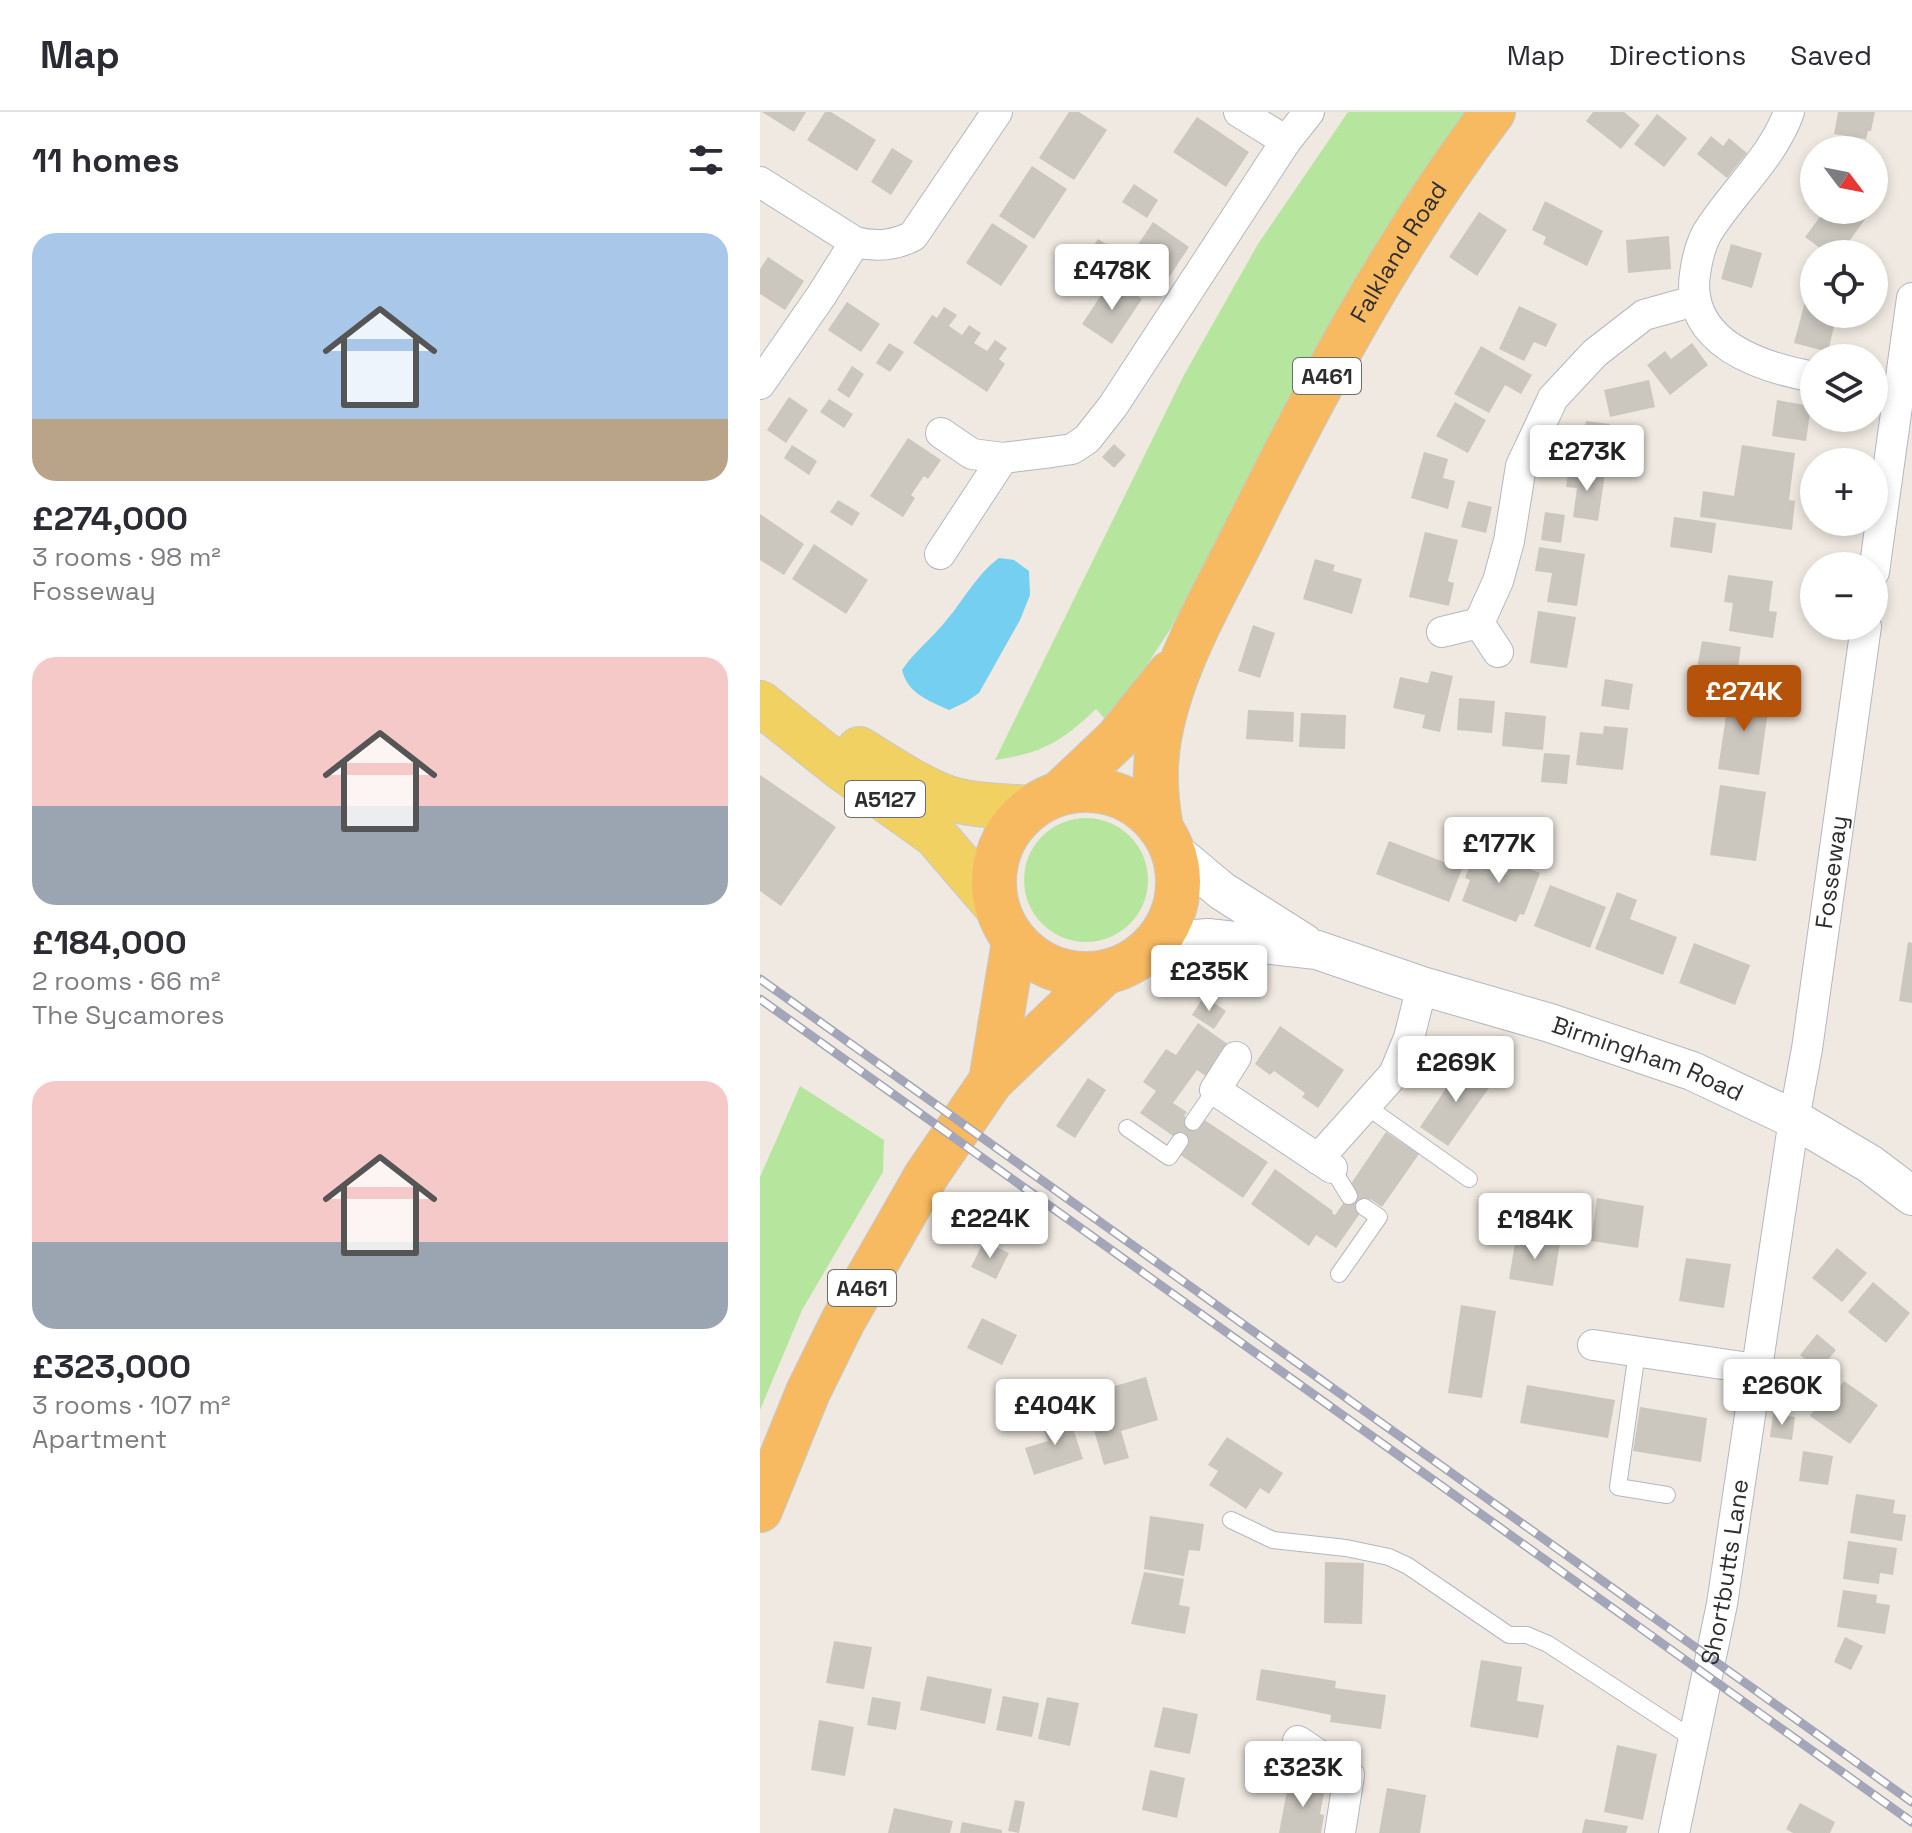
<!DOCTYPE html>
<meta charset="utf-8">
<style>
body{margin:0;font-family:"Space Grotesk",sans-serif;background:#f7f7f7;color:#2b2b33;height:100vh;display:flex;flex-direction:column;font-size:30px;white-space:nowrap}
*{box-sizing:border-box;margin:0}
p{font-size:26px;color:#7c7c81}
.icon{flex:none;width:44px;height:44px;fill:none;stroke:currentColor;stroke-width:2;stroke-linecap:round;stroke-linejoin:round}
.map{position:relative;flex:1;overflow:hidden}
.sheet{display:flex;flex-direction:column;background:#fff;width:760px}
.sheet>*{flex:none}
.needle{width:52px;rotate:122deg}
.fabs{position:absolute;left:1040px;top:24px;display:grid;gap:16px}
.fabs a{display:grid;place-items:center;width:88px;height:88px;border-radius:50%;background:#fff;box-shadow:0 4px 12px #0003;font-size:40px}
.price{position:absolute;translate:-50% -68px;padding:0 18px;border-radius:8px;background:#fff;color:#222;font-size:26px;line-height:52px;filter:drop-shadow(0 2px 4px #0008)}
.price::after{content:'';position:absolute;left:50%;top:48px;width:24px;height:18px;margin-left:-12px;background:inherit;clip-path:polygon(0 0,100% 0,50% 100%)}
.price.selected{background:#b45309;color:#fff}
ul{padding:0;list-style:none}
li{display:grid;align-content:center;gap:16px;height:424px;padding:0 32px}
li span{display:grid;place-items:center;height:248px;border-radius:24px;color:#555}
li>.icon{margin-inline-start:auto}
span .icon{width:144px;height:144px;fill:#fffc;stroke-width:1}
li b{font-size:34px}
h2{display:flex;justify-content:space-between;align-items:center;height:96px;padding:0 32px;font-size:34px}
header{display:flex;align-items:center;gap:48px;box-sizing:border-box;height:112px;padding:0 40px;background:#fff;border-bottom:2px solid #e1e1e2}
header strong{font-size:38px}
nav{display:flex;gap:44px;margin-inline-start:auto;font-size:28px}
main{display:flex;flex:1;min-height:0}
.map>svg:first-child{display:block}
.green{fill:#b6e59e}
.water{fill:#75cff0}
.building{fill:#cbc7bf}
.lines{fill:none;stroke-linecap:round;stroke-linejoin:round}
.service-casing{stroke:#b4b7c1;stroke-width:18}
.minor-casing{stroke:#b4b7c1;stroke-width:32}
.tertiary-casing{stroke:#b4b7c1;stroke-width:40}
.primary-casing{stroke:#c9c9c9;stroke-width:46}
.trunk-casing{stroke:#c9c9c9;stroke-width:46}
.service{stroke:#fff;stroke-width:16}
.minor{stroke:#fff;stroke-width:30}
.tertiary{stroke:#fff;stroke-width:38}
.primary{stroke:#f2d163;stroke-width:44}
.trunk{stroke:#f8ba60;stroke-width:44}
.rail-casing{stroke:#a3a6b8;stroke-width:9}
.rail{stroke:#fff;stroke-width:6;stroke-dasharray:18;stroke-linecap:butt}
.labels{text-anchor:middle;stroke-width:7;stroke-linejoin:round;paint-order:stroke}
.shield{fill:#fff;stroke:#6d6d6d;stroke-width:2}
.shield-label{font-size:22px;font-weight:bold;fill:#2e2e2e}
.street-label{font-size:24px;fill:#2e2e2e;stroke:#fff}
</style>
<header>
<strong>Map</strong>
<nav><a>Map</a><a>Directions</a><a>Saved</a></nav>
</header>
<main>
<section class="sheet">
<h2>11 homes<svg class="icon" aria-label="filters" viewBox="0 0 24 24"><path d="M4 7h16M4 17h16"/><circle cx="9" cy="7" r="2"/><circle cx="15" cy="17" r="2"/></svg></h2>
<ul>
<li><span style="background:linear-gradient(#a9c7e8 75%,#b9a48a 0)"><svg class="icon" aria-label="home" viewBox="0 0 24 24"><path d="M3 11l9-7 9 7M6 9v11h12V9"/></svg></span><div><b>£274,000</b><p>3 rooms · 98 m²</p><p>Fosseway</p></div></li>
<li><span style="background:linear-gradient(#f6c9c9 60%,#9aa5b1 0)"><svg class="icon" aria-label="home" viewBox="0 0 24 24"><path d="M3 11l9-7 9 7M6 9v11h12V9"/></svg></span><div><b>£184,000</b><p>2 rooms · 66 m²</p><p>The Sycamores</p></div></li>
<li><span style="background:linear-gradient(#f6c9c9 65%,#9aa5b1 0)"><svg class="icon" aria-label="home" viewBox="0 0 24 24"><path d="M3 11l9-7 9 7M6 9v11h12V9"/></svg></span><div><b>£323,000</b><p>3 rooms · 107 m²</p><p>Apartment</p></div></li>
</ul>
</section>
<div class="map">
<svg width="1152" height="1721" viewBox="0 0 1152 1721">
<rect width="100%" height="100%" fill="#efe9e1"/>
<g class="green">
<path d="M588,0H709L485,375L411,516L379,565L345,607L336,597C301,630 283,641 235,648L424,263L498,132Z"/>
<circle cx="326" cy="768" r="62"/>
<path d="M40,974L124,1028L123,1060L42,1198L0,1298V1065Z"/>
</g>
<path class="water" d="M239,446L254,448L269,459L270,483L260,508L219,581L206,590L189,598C168,588 148,582 142,558C154,540 171,527 185,510C204,488 216,463 239,446Z"/>
<g class="building">
<path d="M2,0H46L34,20Z"/>
<path d="M65,0H71L116,28L97,59L47,28Z"/>
<path d="M309,0H319L347,18L314,68L279,46Z"/>
<path d="M833,0H864L880,13L861,37L826,9Z"/>
<path d="M1078,0H1115L1111,19H1108L1106,27L1074,22Z"/>
<path d="M897,2L927,26L904,55L874,32Z"/>
<path d="M437,5L489,40L466,75L413,40Z"/>
<path d="M951,24L963,34L969,26L987,41L967,66L937,42Z"/>
<path d="M1063,32L1097,34V38H1062Z"/>
<path d="M132,36L153,49L131,83L111,70Z"/>
<path d="M272,54L307,77L274,127L239,104Z"/>
<path d="M374,72L398,88L387,106L362,90Z"/>
<path d="M785,89L843,119L827,154L783,132L786,125L772,118Z"/>
<path d="M1065,98H1101L1108,103L1080,142H1068L1045,125Z"/>
<path d="M719,100L747,118L717,164L689,145Z"/>
<path d="M393,110L429,135L402,176L365,152Z"/>
<path d="M232,111L268,134L241,174L206,151Z"/>
<path d="M909,124L911,157L868,161L866,128Z"/>
<path d="M338,127L363,142L351,160L326,145Z"/>
<path d="M971,132L1002,141L992,176L961,167Z"/>
<path d="M8,145L44,169L25,198L0,182V157Z"/>
<path d="M352,167L382,187L352,232L322,212Z"/>
<path d="M1051,167H1054V202H1077L1068,240L1034,231Z"/>
<path d="M87,190L120,212L101,240L68,218Z"/>
<path d="M759,194L797,212L786,235L774,230L764,249L739,237Z"/>
<path d="M184,195L197,203L189,214L202,223L209,213L221,221L214,231L227,239L235,228L247,236L239,247L245,252L227,280L153,231L172,203L177,206Z"/>
<path d="M129,231L144,240L130,260L116,251Z"/>
<path d="M932,231L948,253L910,283L887,253L905,239L911,247Z"/>
<path d="M721,234L772,263L761,282L745,273L729,301L694,282Z"/>
<path d="M92,254L104,262L89,286L77,278Z"/>
<path d="M889,268L895,295L850,305L844,278Z"/>
<path d="M29,285L48,298L26,331L7,318Z"/>
<path d="M69,287L93,302L84,316L60,300Z"/>
<path d="M1017,288L1051,294L1046,329L1012,324Z"/>
<path d="M695,290L726,308L708,341L676,324Z"/>
<path d="M826,309L850,312L844,352L820,348Z"/>
<path d="M148,326L181,348L168,367L164,364L151,383L155,386L143,405L110,384Z"/>
<path d="M354,332L366,343L354,356L342,345Z"/>
<path d="M32,333L57,349L49,363L24,346Z"/>
<path d="M982,333L1035,341L1029,388L1035,389L1032,418L940,405L943,379L974,384Z"/>
<path d="M664,340L688,347L683,366L695,369L688,397L651,386Z"/>
<path d="M809,356L845,362L838,409L813,405L817,376L806,375Z"/>
<path d="M78,388L100,401L92,414L70,400Z"/>
<path d="M708,389L732,395L726,421L701,415Z"/>
<path d="M785,400L805,403L801,431L781,428Z"/>
<path d="M0,402L44,432L24,463L0,448Z"/>
<path d="M914,405L956,411L952,441L910,435Z"/>
<path d="M665,420L698,428L688,469L694,471L689,494L649,485Z"/>
<path d="M54,432L108,468L86,502L32,467Z"/>
<path d="M779,435L825,442L817,494L787,490L792,461L775,459Z"/>
<path d="M555,447L575,453L573,459L602,467L592,502L543,487Z"/>
<path d="M968,463L1013,469L1009,499L1017,500L1013,526L969,519L973,491L964,490Z"/>
<path d="M778,499L816,505L807,556L770,551Z"/>
<path d="M493,513L515,521L500,566L478,559Z"/>
<path d="M942,529L981,535L977,562L937,556Z"/>
<path d="M671,559L693,564L680,620L662,616L665,603L633,596L640,565L668,571Z"/>
<path d="M845,567L873,572L869,598L841,594Z"/>
<path d="M970,578L1010,584L999,663L958,657Z"/>
<path d="M699,586L735,589L732,621L697,618Z"/>
<path d="M488,598L534,600L533,630L486,627Z"/>
<path d="M745,600L786,604L783,638L742,634Z"/>
<path d="M541,601L586,603L585,637L539,635Z"/>
<path d="M844,614L868,616L863,658L816,653L820,620L843,622Z"/>
<path d="M784,641L810,643L807,672L781,670Z"/>
<path d="M0,663L76,715L21,794L0,779Z"/>
<path d="M960,673L1006,680L996,749L950,743Z"/>
<path d="M629,729L702,757L689,790L616,762Z"/>
<path d="M717,736L780,761L764,803L760,802L756,810L702,789L710,768L705,766Z"/>
<path d="M790,773L846,795L830,836L774,814Z"/>
<path d="M857,780L877,788L870,807L917,825L903,863L835,837Z"/>
<path d="M1148,830L1152,831V891L1139,889Z"/>
<path d="M934,831L990,853L975,893L919,871Z"/>
<path d="M444,884L466,899L454,917L432,903Z"/>
<path d="M438,911L469,933L447,965L437,958L413,991L427,1000L424,1004L439,1014L443,1007L508,1050L483,1086L419,1042L426,1033L380,1001L396,979L383,970L406,937L416,943Z"/>
<path d="M520,914L584,958L558,996L542,985L545,981L514,959L510,963L495,952Z"/>
<path d="M704,950L733,970L688,1034L660,1015Z"/>
<path d="M328,966L346,978L315,1026L296,1014Z"/>
<path d="M626,1020L659,1042L622,1095L610,1087L576,1136L556,1123L549,1134L491,1092L515,1057L573,1099L572,1101L575,1103L594,1076L590,1073Z"/>
<path d="M837,1086L884,1094L878,1136L831,1129Z"/>
<path d="M756,1125L800,1131L793,1174L749,1167Z"/>
<path d="M224,1129L249,1141L236,1167L211,1155Z"/>
<path d="M1077,1136L1107,1161L1082,1190L1052,1166Z"/>
<path d="M926,1146L971,1152L964,1196L919,1189Z"/>
<path d="M1113,1170L1150,1201L1126,1231L1088,1200Z"/>
<path d="M701,1193L736,1199L722,1286L688,1281Z"/>
<path d="M222,1206L257,1223L242,1253L207,1236Z"/>
<path d="M1057,1222L1076,1238L1059,1259L1040,1243Z"/>
<path d="M386,1265L398,1308L361,1319L369,1346L344,1353L323,1279L347,1273L348,1276Z"/>
<path d="M1084,1269L1118,1293L1090,1332L1050,1304L1065,1284L1070,1288Z"/>
<path d="M767,1273L855,1288L848,1326L760,1311Z"/>
<path d="M880,1295L947,1306L941,1350L873,1339Z"/>
<path d="M1013,1302L1035,1305L1032,1328L1010,1325Z"/>
<path d="M309,1304L323,1347L274,1363L265,1336L288,1329L282,1313Z"/>
<path d="M467,1325L523,1361L509,1382L500,1376L486,1397L449,1373L458,1359L448,1353Z"/>
<path d="M1043,1339L1073,1344L1068,1373L1039,1369Z"/>
<path d="M1096,1382L1135,1388L1133,1401L1146,1403L1142,1429L1090,1421Z"/>
<path d="M390,1404L444,1412L440,1439L429,1438L424,1464L384,1457Z"/>
<path d="M1088,1429L1137,1436L1133,1463L1120,1461L1119,1472L1083,1467Z"/>
<path d="M565,1450L604,1451L602,1512L564,1511Z"/>
<path d="M384,1460L424,1467L419,1493L430,1495L425,1522L371,1512Z"/>
<path d="M1083,1478L1117,1483L1116,1491L1130,1493L1125,1522L1077,1515Z"/>
<path d="M1085,1525L1103,1534L1091,1558L1074,1550Z"/>
<path d="M74,1529L112,1535L104,1577L66,1571Z"/>
<path d="M721,1548L762,1555L757,1589L784,1593L778,1626L710,1615Z"/>
<path d="M501,1557L576,1569L575,1576L626,1583L621,1617L570,1610L571,1603L496,1588Z"/>
<path d="M167,1564L232,1577L225,1612L160,1598Z"/>
<path d="M243,1584L279,1591L272,1625L236,1618Z"/>
<path d="M112,1585L141,1590L136,1618L107,1613Z"/>
<path d="M287,1585L319,1591L310,1634L278,1627Z"/>
<path d="M403,1595L438,1602L430,1642L394,1635Z"/>
<path d="M59,1608L94,1615L85,1664L51,1658Z"/>
<path d="M857,1633L897,1642L883,1708L844,1700Z"/>
<path d="M390,1658L425,1666L417,1706L382,1698Z"/>
<path d="M529,1668L565,1675L560,1702L564,1703L561,1721H519Z"/>
<path d="M627,1676L666,1683L660,1721H619Z"/>
<path d="M255,1688L265,1690L259,1721L248,1719Z"/>
<path d="M1040,1691L1075,1710L1070,1721H1033L1026,1717Z"/>
<path d="M134,1696L193,1709L190,1721H128Z"/>
<path d="M825,1707L868,1714L866,1721H822Z"/>
<path d="M202,1710L242,1718V1721H200Z"/>
</g>
<g class="lines">
<g class="service-casing">
<g id="service">
<path d="M606,994L709,1067"/>
<path d="M433,1010L455,978"/>
<path d="M367,1016L409,1045L420,1029"/>
<path d="M572,1056L589,1084"/>
<path d="M579,1162L619,1105L604,1095"/>
<path d="M877,1240L858,1375L907,1383"/>
<path d="M471,1408L513,1428L586,1436L629,1445L648,1454L749,1523H767L788,1532L935,1628"/>
</g>
</g>
<g class="minor-casing">
<g id="minor">
<path d="M479,0L526,29"/>
<path d="M1029,0C1012,47 973,79 947,121C940,134 937,147 935,162C925,231 1000,255 1054,265"/>
<path d="M0,70L95,130C116,135 134,134 153,124L237,0"/>
<path d="M0,272L61,184L95,130"/>
<path d="M181,321L212,342L243,346L292,340L312,337L327,327L353,294L526,29L549,0"/>
<path d="M180,442L243,346"/>
<path d="M1114,460L1152,186"/>
<path d="M719,511L738,469L749,429L761,354L793,286L835,241L884,203L934,189"/>
<path d="M682,520L719,511L738,540"/>
<path d="M476,945L455,978L572,1056"/>
<path d="M558,1047L634,962L649,926L662,874"/>
<path d="M833,1233L996,1257"/>
<path d="M538,1629L589,1663L580,1721"/>
<path id="s1" d="M914,1721L962,1492L1034,1007L1047,937L1106,514"/>
</g>
</g>
<g class="tertiary-casing">
<g id="tertiary">
<path d="M413,738L462,779L544,831"/>
<path id="s2" d="M386,841L422,828L448,826L557,838L662,874L790,911L932,959L1034,1007L1110,1052L1152,1084"/>
</g>
</g>
<g class="primary-casing">
<g id="primary">
<path d="M0,591L80,655L175,723L237,795"/>
<path d="M99,637C127,654 157,675 188,686C214,694 243,694 270,696"/>
</g>
</g>
<g class="trunk-casing">
<g id="trunk">
<circle cx="326" cy="770" r="92"/>
<path d="M301,680L357,627L410,561"/>
<path id="s3" d="M401,716C393,673 394,638 406,596C423,534 458,476 486,419C558,274 635,129 733,0"/>
<path d="M231,969L254,830"/>
<path d="M0,1398L48,1280L83,1209L166,1064L231,969L344,861"/>
</g>
</g>
<use href="#service" class="service"/>
<use href="#minor" class="minor"/>
<use href="#tertiary" class="tertiary"/>
<use href="#primary" class="primary"/>
<use href="#trunk" class="trunk"/>
<g class="rail-casing">
<g id="rail">
<path d="M0,867L1152,1690"/>
<path d="M0,887L1152,1710"/>
</g>
</g>
<use href="#rail" class="rail"/>
</g>
<g class="labels">
<g class="shield">
<rect x="533" y="246" width="68" height="36" rx="6"/>
<rect x="85" y="669" width="80" height="36" rx="6"/>
<rect x="68" y="1158" width="68" height="36" rx="6"/>
</g>
<g class="shield-label">
<text x="567" y="272">A461</text>
<text x="125" y="695">A5127</text>
<text x="102" y="1184">A461</text>
</g>
<g class="street-label">
<text dy="8" stroke="none"><textPath href="#s3" startOffset="634">Falkland Road</textPath></text>
<text dy="8" stroke="none"><textPath href="#s1" startOffset="974">Fosseway</textPath></text>
<text dy="8" stroke="none"><textPath href="#s2" startOffset="522">Birmingham Road</textPath></text>
<text dy="8" stroke="none"><textPath href="#s1" startOffset="266">Shortbutts Lane</textPath></text>
</g>
</g>
</svg>
<div class="fabs">
<a><svg class="needle" viewBox="-14 -14 28 28"><path d="M0-13l5 13h-10z" fill="#e53935"/><path d="M0 13l5-13h-10z" fill="#7c7c81"/></svg></a>
<a><svg class="icon" aria-label="locate" viewBox="0 0 24 24"><circle cx="12" cy="12" r="6"/><path d="M12 2v4M12 18v4M2 12h4M18 12h4"/></svg></a>
<a><svg class="icon" aria-label="layers" viewBox="0 0 24 24"><path d="M12 4l9 5-9 5-9-5zM3 14l9 5 9-5"/></svg></a>
<a>+</a>
<a>−</a>
</div>
<b class="price" style="left:352px;top:200px">£478K</b>
<b class="price" style="left:827px;top:381px">£273K</b>
<b class="price selected" style="left:984px;top:621px">£274K</b>
<b class="price" style="left:739px;top:773px">£177K</b>
<b class="price" style="left:449px;top:901px">£235K</b>
<b class="price" style="left:696px;top:992px">£269K</b>
<b class="price" style="left:230px;top:1148px">£224K</b>
<b class="price" style="left:775px;top:1149px">£184K</b>
<b class="price" style="left:1022px;top:1315px">£260K</b>
<b class="price" style="left:295px;top:1335px">£404K</b>
<b class="price" style="left:543px;top:1697px">£323K</b>
</div>
</main>
